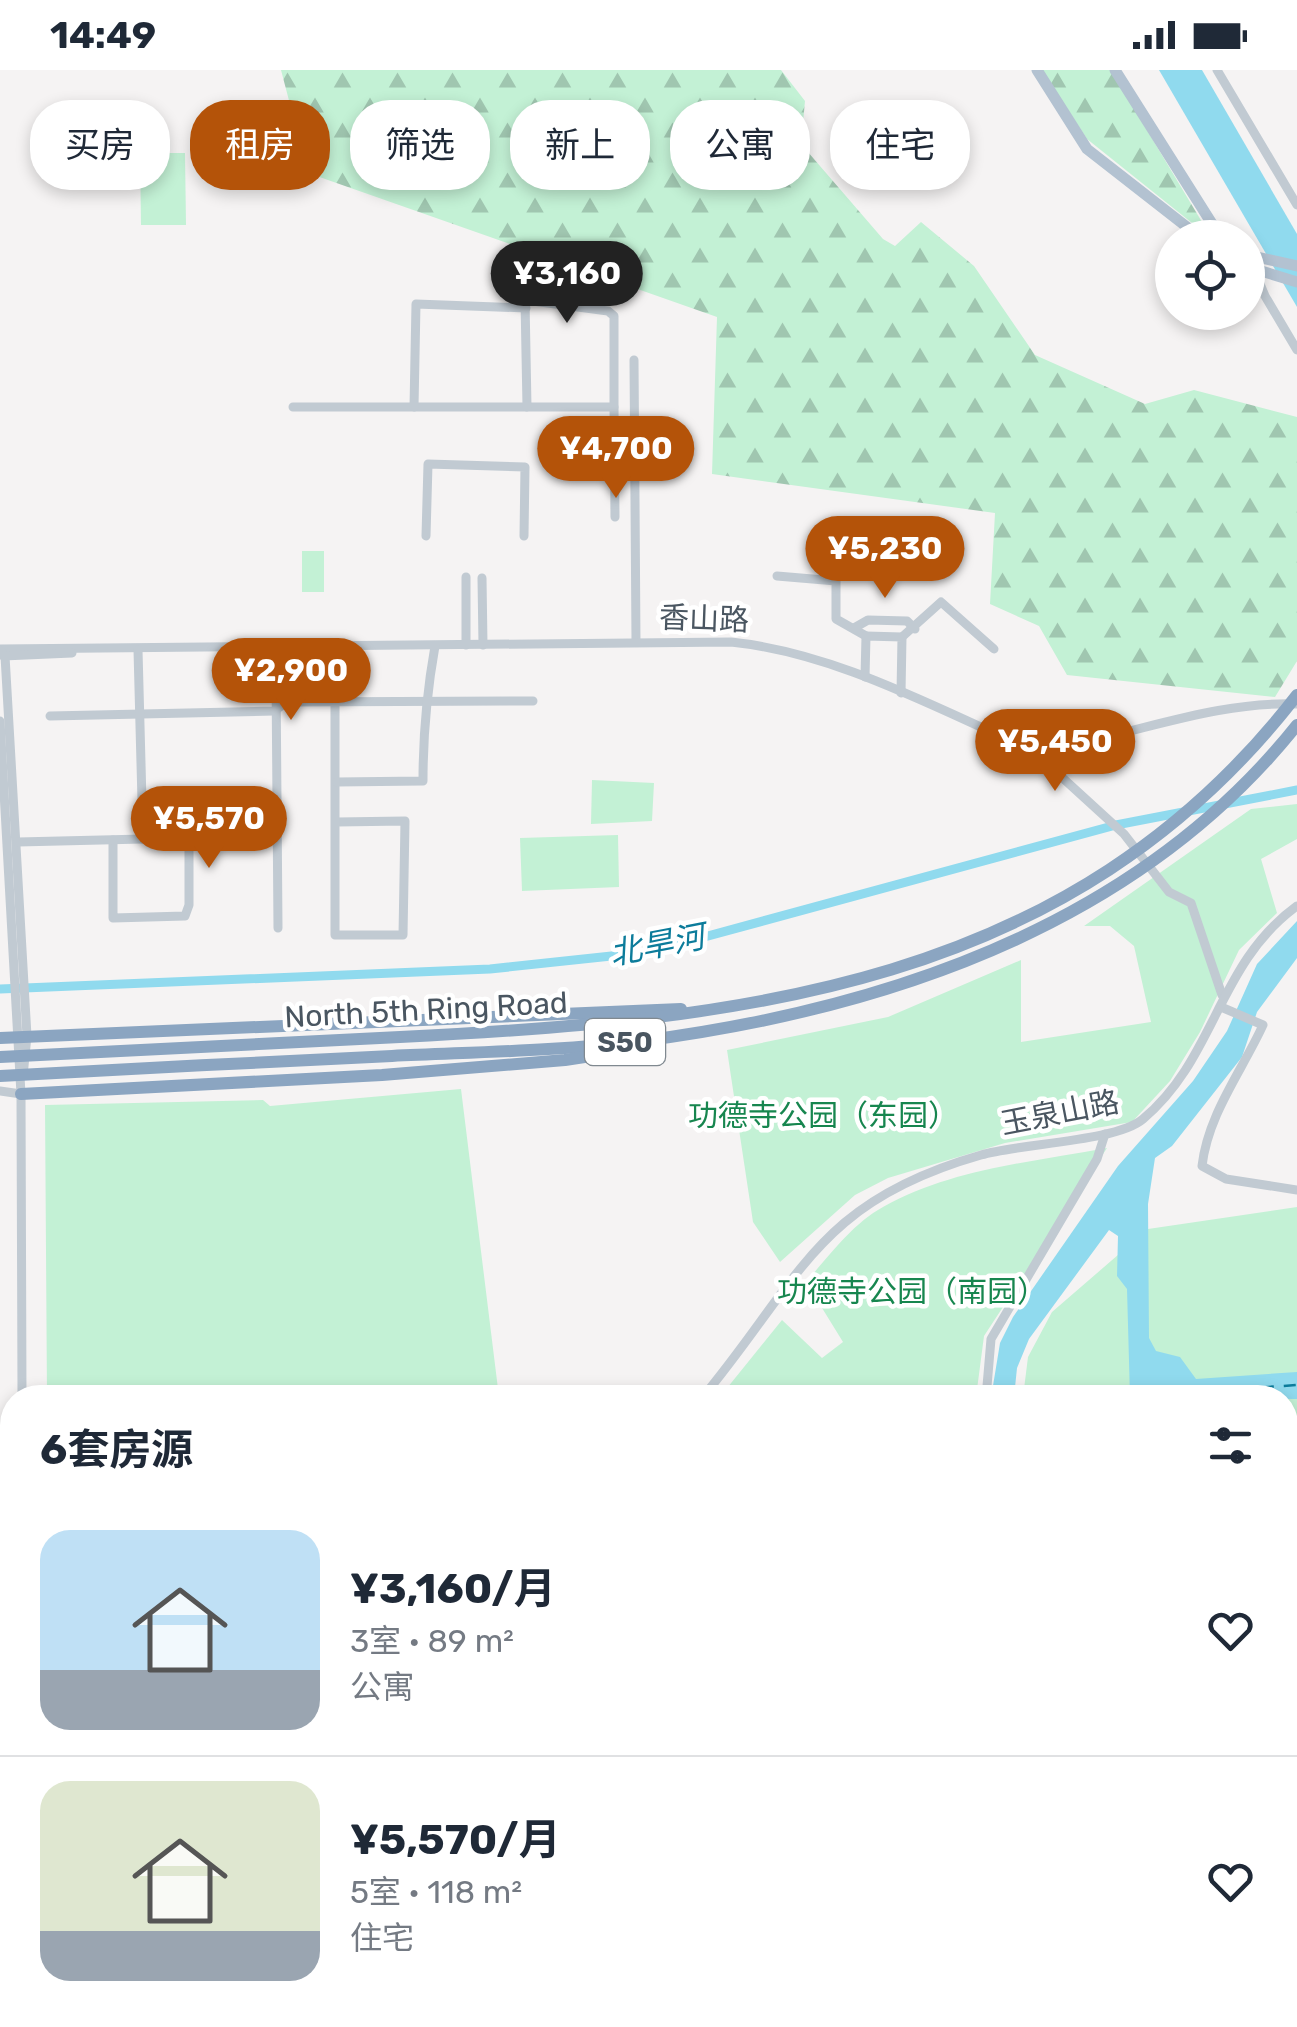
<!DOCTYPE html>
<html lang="zh">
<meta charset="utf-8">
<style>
body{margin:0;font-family:Rubik,"Noto Sans SC",sans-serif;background:#f2f2f3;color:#1f2937;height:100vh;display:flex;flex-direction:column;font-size:38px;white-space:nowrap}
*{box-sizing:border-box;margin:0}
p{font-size:32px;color:#747a83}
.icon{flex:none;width:55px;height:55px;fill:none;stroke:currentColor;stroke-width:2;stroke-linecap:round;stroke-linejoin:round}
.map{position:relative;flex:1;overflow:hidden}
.side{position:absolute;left:0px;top:1315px;width:1298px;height:642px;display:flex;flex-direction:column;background:#fff;border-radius:40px 40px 0 0;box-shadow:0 5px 15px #0003}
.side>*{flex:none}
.guide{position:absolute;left:30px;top:30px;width:1238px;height:90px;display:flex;gap:20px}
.fabs{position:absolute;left:1155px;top:150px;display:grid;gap:20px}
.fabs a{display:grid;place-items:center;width:110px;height:110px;border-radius:50%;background:#fff;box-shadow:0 5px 15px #0003;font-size:50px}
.price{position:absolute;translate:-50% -85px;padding:0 22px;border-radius:35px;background:#b45309;color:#fff;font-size:32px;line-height:65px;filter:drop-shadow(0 2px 5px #0008)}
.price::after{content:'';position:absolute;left:50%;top:60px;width:30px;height:22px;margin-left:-15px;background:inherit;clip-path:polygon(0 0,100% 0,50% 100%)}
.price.selected{background:#222;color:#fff}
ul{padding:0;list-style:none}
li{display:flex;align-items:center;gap:30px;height:250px;padding:0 40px}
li+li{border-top:2px solid #e0e1e3}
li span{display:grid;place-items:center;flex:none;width:280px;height:200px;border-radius:30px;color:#555}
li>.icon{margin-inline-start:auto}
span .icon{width:120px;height:120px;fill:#fffc;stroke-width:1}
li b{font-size:42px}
h2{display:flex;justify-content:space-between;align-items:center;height:120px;padding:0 40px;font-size:42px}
.pill{padding:0 35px;border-radius:40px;background:#fff;box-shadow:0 5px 15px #0003;font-size:35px;line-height:90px}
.pill.selected{background:#b45309;color:#fff}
.status{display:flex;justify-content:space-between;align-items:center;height:70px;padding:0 50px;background:#fff;direction:ltr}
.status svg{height:28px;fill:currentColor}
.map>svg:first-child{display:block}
.forest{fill:url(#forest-firs)}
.green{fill:#c3f1d5}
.water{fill:#90daee}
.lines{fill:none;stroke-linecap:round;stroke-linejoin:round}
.canal{stroke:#90daee;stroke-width:9}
.ferry{stroke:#0c7c9b;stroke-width:2.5;stroke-dasharray:12 10;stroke-linecap:butt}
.minor{stroke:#c1cad2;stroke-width:9}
.major{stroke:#b3c2d1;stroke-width:11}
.highway{stroke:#8ba5c1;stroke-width:12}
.labels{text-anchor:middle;stroke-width:9;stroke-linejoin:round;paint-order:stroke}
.shield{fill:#fff;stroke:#808990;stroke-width:2.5}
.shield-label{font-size:28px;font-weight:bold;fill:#4a5661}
.street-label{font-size:30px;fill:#4a5661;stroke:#fff}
.park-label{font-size:30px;fill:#17864f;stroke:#fff}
.water-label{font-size:32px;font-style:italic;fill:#0c7c9b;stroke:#fff}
</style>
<div class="status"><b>14:49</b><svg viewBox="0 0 49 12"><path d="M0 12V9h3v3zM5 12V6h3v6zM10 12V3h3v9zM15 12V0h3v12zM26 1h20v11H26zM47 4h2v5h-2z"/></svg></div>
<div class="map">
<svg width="1297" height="1957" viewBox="0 0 1297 1957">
<defs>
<pattern id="forest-firs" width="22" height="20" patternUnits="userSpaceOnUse" patternTransform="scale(2.5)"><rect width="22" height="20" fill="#c3f1d5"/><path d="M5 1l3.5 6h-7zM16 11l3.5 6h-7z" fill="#a0c6b0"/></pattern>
</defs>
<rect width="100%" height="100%" fill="#f5f3f3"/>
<g class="forest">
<path d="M281,0H781L805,31L801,74L883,169L895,176L921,152L974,196L1035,285L1145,334L1194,320L1297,347V591L1275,627L1067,605L1039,556L990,534L995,443L712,404L717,247L308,103Z"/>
<path d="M1042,0H1111L1202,152L1197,157L1087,69Z"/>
</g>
<g class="green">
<path d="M140,83H185L186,155H141Z"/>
<rect x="302" y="481" width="22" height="41"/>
<path d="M592,710L654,713L652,751L591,754Z"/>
<path d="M1297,734V769L1261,789L1277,843L1239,880L1200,962L1170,1011L1132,1052L1005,1073L888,1108L855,1125L780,1192L753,1152L727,980L888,947L1021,890V972L1151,952L1134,876L1110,856H1084L1251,739Z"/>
<path d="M618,765L619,817L522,821L520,768Z"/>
<path d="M461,1019L499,1327H47L45,1035L263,1030L270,1036Z"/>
<path d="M1107,1078L984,1266L976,1327L719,1328L782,1250L822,1288L843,1272L806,1212C829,1186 852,1154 883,1137C951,1099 1032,1092 1107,1078Z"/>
<path d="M1297,1137V1957H696L698,1945H1285V1328L1023,1327L1028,1287L1052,1242L1148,1159Z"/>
<path d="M12,1745V1814L4,1823L12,1868V1945H266L267,1957H0V1747Z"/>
</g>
<g class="water">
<path d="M1159,0H1202L1297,164V237Z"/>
<path d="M1297,851V888L1257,942L1242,987L1172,1076L1155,1088L1148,1134L1149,1268L1156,1281L1180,1287L1196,1309L1297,1302V1329L1130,1327L1127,1219L1117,1206L1118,1166L1109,1160L1029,1269L1017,1298L1014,1327L991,1328L1000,1273L1013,1247L1118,1096L1193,1011L1227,961L1257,894Z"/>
<path d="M1285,1566L1289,1582L1297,1581V1957H1119V1945H1285Z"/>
<path d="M12,1914V1945H46L45,1957H0V1920Z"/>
<path d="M952,1945H1085L1078,1957H957Z"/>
</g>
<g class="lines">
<path class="canal" d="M0,919L490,899L649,882L1116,755L1297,720"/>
<g class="ferry">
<path d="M1179,1328V1323L1297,1315"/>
<path d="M1285,1842L1297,1890"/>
<path d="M1238,1945L1241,1957"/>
</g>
<g class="minor">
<path d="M1217,0L1297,135"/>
<path d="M1248,185L1265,226L1297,280"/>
<path d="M634,290L636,572"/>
<path d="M293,337H614L615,447"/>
<path d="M414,337L416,234L526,238"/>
<path d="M527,337L525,230L608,241L614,246V337"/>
<path d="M426,466L428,394L525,397L524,466"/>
<path d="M777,506L836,511V549L866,566"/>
<path d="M482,508L483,575"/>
<path d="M854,558L868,550L907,551L915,559"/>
<path d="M902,567L941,532L994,579"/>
<path d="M466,575V507"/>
<path d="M335,577V865H403L405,751L337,752"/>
<path d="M0,579L731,572C837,583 935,638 1032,680C1122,671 1204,631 1297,634"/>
<path d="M0,581L5,586L27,966L23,1006"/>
<path d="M3,586L72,583"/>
<path d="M276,606L278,858"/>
<path d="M865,607L866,566L902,567L901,623"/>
<path d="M50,646L274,641L287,632L533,631"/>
<path d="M0,651L21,1024L22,1328"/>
<path d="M1032,680L1124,764L1169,822L1191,833L1222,925"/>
<path d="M337,712L423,711C423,665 427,621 435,576"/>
<path d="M113,770V848L185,846L189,835V776L183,768L143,769L138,580"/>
<path d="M18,772L143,769"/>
<path d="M1221,937L1263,955C1242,1001 1208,1044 1202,1096L1226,1109L1297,1120"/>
<path d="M0,1021L21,1024"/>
<path d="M702,1328C801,1209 816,1132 981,1085C1021,1073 1116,1072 1143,1049C1216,988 1217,894 1297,836"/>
<path d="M986,1328L991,1269L1097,1089L1105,1064"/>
<path d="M0,1728L12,1724"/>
<path d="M12,1821L9,1825L12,1842"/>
<path d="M277,1952L648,1954L651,1945"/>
</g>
<g class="major">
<path d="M1037,0L1087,79L1201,168"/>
<path d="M1115,0L1221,168"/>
<path d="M1248,185L1297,196"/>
<path d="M1248,197L1297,212"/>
</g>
<g class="highway">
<path d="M0,968L681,939"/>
<path d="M0,987C133,981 266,974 400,967C742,950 1070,918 1297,625"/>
<path d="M0,1006C131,999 261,992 392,986C475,982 559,981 641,971C887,939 1137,856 1297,655"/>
<path d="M21,1024L382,1005L565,990L656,976"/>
</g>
</g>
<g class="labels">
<rect class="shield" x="585" y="949" width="80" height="46" rx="8"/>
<g class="shield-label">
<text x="625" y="982">S50</text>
</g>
<g class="street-label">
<text transform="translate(704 549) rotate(2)" y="10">香山路</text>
<text transform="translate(426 940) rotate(-3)" y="10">North 5th Ring Road</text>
<text transform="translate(1060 1043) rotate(-11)" y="10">玉泉山路</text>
</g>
<g class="park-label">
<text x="823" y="1056">功德寺公园（东园）</text>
<text x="912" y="1232">功德寺公园（南园）</text>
</g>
<g class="water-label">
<text transform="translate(657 875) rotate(-11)" y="11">北旱河</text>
</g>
</g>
</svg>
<div class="fabs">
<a><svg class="icon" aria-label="locate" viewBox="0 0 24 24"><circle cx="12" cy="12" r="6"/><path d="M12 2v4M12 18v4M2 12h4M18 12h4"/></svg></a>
</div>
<b class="price selected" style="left:567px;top:256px">¥3,160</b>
<b class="price" style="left:616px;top:431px">¥4,700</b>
<b class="price" style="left:885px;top:531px">¥5,230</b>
<b class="price" style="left:291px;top:653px">¥2,900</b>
<b class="price" style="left:1055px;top:724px">¥5,450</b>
<b class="price" style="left:209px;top:801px">¥5,570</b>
<div class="guide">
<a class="pill">买房</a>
<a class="pill selected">租房</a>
<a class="pill">筛选</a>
<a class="pill">新上</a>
<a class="pill">公寓</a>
<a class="pill">住宅</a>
</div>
<section class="side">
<h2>6套房源<svg class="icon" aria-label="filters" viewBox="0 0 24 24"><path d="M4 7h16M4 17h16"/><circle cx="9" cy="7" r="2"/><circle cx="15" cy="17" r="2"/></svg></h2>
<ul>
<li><span style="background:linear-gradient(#bfe0f5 70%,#9aa5b1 0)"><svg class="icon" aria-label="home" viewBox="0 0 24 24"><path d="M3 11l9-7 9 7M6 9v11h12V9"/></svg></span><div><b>¥3,160/月</b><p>3室 · 89 m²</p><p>公寓</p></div><svg class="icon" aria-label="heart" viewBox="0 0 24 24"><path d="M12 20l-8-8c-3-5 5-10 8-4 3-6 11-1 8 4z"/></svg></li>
<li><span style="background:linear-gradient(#dfe7d0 75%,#9aa5b1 0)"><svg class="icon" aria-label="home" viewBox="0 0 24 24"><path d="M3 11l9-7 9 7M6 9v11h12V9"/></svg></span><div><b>¥5,570/月</b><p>5室 · 118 m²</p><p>住宅</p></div><svg class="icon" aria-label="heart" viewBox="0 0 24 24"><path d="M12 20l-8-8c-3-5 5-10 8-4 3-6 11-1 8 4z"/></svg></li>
</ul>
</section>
</div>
